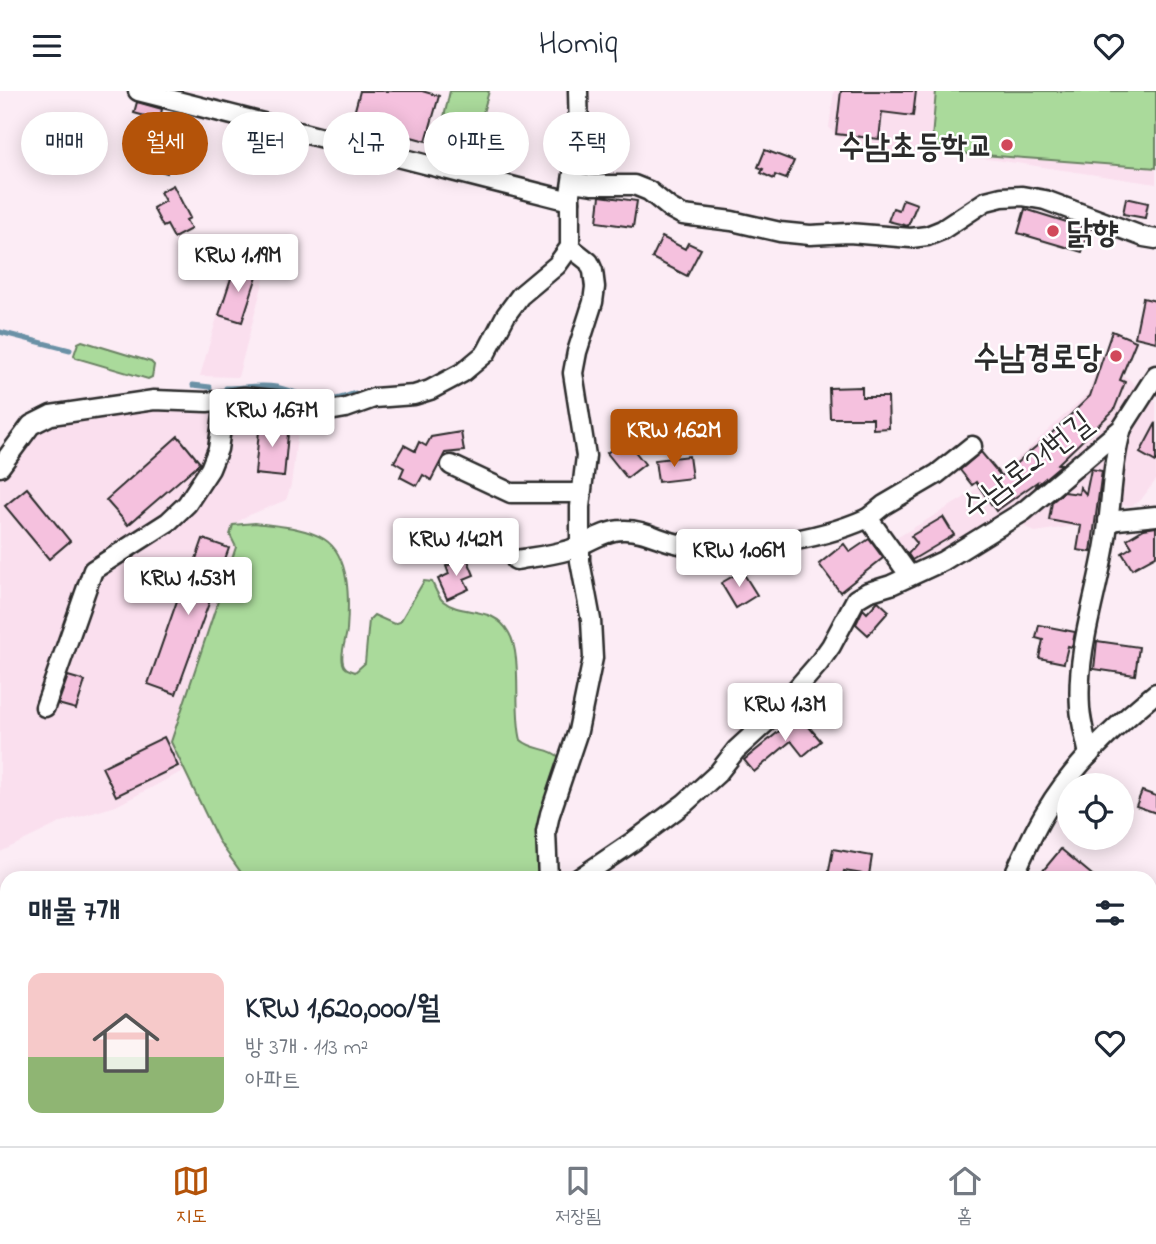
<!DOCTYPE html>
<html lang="ko">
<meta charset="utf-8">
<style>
body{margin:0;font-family:"Indie Flower","Poor Story",sans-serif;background:#f2f2f3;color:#1f2937;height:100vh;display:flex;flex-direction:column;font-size:26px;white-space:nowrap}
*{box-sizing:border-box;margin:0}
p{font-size:23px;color:#747a83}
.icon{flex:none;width:38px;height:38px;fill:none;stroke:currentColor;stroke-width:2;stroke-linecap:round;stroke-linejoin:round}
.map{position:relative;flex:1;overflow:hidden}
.side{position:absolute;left:0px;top:780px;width:1157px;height:275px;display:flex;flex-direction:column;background:#fff;border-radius:21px 21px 0 0;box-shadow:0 4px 18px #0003}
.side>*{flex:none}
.guide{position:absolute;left:21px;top:21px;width:700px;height:63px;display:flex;gap:14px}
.controls{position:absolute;left:1057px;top:682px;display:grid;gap:14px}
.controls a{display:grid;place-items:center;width:77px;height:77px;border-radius:50%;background:#fff;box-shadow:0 4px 18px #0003;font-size:35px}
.price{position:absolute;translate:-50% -60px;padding:0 16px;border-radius:7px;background:#fff;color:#222;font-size:23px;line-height:46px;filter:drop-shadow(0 2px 4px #0008)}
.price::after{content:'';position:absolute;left:50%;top:42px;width:21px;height:16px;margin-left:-10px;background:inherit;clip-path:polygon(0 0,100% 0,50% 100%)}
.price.selected{background:#b45309;color:#fff}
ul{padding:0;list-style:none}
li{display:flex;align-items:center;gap:21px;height:175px;padding:0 28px}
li+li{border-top:2px solid #e0e1e3}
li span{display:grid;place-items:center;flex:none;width:196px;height:140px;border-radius:14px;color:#555}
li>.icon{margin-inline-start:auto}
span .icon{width:84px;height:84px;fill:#fffc;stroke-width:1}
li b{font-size:30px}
h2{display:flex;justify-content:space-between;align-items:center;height:84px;padding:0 28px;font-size:30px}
.tag{padding:0 24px;border-radius:32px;background:#fff;box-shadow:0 4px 18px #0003;font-size:24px;line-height:63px}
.tag.selected{background:#b45309;color:#fff}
header{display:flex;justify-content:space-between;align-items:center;height:91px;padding:0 28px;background:#fff;font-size:32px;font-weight:600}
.dock{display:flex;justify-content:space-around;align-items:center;height:98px;border-top:2px solid #e0e1e3;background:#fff;font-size:19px;color:#747a83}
.dock a{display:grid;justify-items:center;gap:4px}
.dock .selected{color:#b45309}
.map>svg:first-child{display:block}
.built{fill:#fadfee}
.green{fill:#aada9b;stroke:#6a8263;stroke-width:2}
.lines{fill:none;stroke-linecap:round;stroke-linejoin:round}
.stream{stroke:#6b91a6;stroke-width:5}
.building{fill:#f5c1de;stroke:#2b2b2b;stroke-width:2}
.minor-casing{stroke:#2b2b2b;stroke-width:23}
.minor{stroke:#fff;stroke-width:18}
.poi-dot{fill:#d1495b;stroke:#fff;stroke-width:2.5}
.labels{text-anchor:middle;stroke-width:5;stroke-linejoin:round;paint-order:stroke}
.poi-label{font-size:32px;font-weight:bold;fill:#2b2b2b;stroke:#fff;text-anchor:end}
.street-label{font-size:32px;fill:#2b2b2b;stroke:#fff}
</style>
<header><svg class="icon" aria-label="menu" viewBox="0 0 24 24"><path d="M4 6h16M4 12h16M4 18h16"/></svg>Homiq<svg class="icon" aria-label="heart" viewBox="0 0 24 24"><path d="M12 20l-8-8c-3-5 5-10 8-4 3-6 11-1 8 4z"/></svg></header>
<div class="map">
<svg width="1156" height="1055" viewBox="0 0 1156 1055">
<rect width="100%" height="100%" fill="#fcecf5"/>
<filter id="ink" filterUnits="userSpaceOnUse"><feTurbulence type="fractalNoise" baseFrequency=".0143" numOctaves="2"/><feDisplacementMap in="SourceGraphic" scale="14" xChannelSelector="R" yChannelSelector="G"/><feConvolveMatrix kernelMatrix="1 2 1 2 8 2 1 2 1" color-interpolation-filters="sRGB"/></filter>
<g filter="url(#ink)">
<g class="built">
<path d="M834,0H1156V93L996,69L927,62L881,63L836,45L829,36Z"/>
<path d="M233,171L266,180L238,286L200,285Z"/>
<path d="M1097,276L1128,287L1139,298L1106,341L1015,418L918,475L910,471L898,453V446L962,408L1025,361L1088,302Z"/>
<path d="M1149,307L1156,311V389L1140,410L1131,415L1122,414L1116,408L1124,358L1131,338Z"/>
<path d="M238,315L276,320L295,327L298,339L291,394L286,409L245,426L233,435L230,444L236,456L171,651L185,679L116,715L62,731L0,761V388L11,378L29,347L46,333L137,316Z"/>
<path d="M1101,367L1106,371L1108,378L1099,436L1075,435L1035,441L1025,436L1023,428L1095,368Z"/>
<path d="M0,787L7,799V1048H17L3,1055H0Z"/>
<path d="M1150,868L1156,871V1055H904L905,1048H1150Z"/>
<path d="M578,1048H663L655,1055H572Z"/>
</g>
<g class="green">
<path d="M450,0H489L472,62L466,69L462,70L438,61L437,56Z"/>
<path d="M936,0H1156V77L931,60Z"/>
<path d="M82,250L151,271L154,274L152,286L148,288L76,267L74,264L78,252Z"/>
<path d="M255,432C277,435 305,436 324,448C351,465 349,511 347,539C346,549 340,562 343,572C344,578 350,579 355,581L365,572L369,529L374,524L394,533L400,531L424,490L432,491C435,497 438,506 443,510C462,526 493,513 509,542C523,566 513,620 521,649C533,660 551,656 561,668L543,787H245L218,749L171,651L236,456L230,444L233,434Z"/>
</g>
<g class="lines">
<g class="stream">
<path d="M0,241L70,259"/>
<path d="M193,294L210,296"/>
<path d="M226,297C243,297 260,293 276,296C312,304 314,318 355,302"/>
</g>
</g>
<g class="building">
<path d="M360,0H422L439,5L426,50L352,30Z"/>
<path d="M841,0H916L913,25L882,21L879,48L836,43Z"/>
<path d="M137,11L162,18L161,23L185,29L181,55L175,54L167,82L138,73L146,46L139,45L145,25L134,22Z"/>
<path d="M765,59L794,70L786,88L775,84L774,88L761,82L763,78L758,76Z"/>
<path d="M173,94L190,127L186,129L191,138L174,147L167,134L163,136L153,117L165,110L160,101Z"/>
<path d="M600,105L637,110L633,136L597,131Z"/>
<path d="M1126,107L1148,112L1145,127L1123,123Z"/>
<path d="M903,108L917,113L908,135L888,130L893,117L899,119Z"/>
<path d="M1025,118L1089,138L1082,161L1018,142Z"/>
<path d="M662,146L685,158L688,152L701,158L687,185L652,167Z"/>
<path d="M235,175L258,182L242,231L219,224Z"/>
<path d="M1143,207L1156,210V251L1135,246Z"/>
<path d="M1112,240L1136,250L1120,289L1125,291L1114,319L1058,373H1062L1036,395L1037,391L996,420L976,391L972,394L960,379L981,361L1001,385L1051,343L1090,305Z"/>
<path d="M862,296V306H888L889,337L873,338V327H830L829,297Z"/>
<path d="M260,329L289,332L284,386L255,383Z"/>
<path d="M1156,332V371L1140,362Z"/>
<path d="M461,341L464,360L445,362L431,389L423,384L417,395L400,386L404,377L394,371L404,354L415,360L419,351L426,355L431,346Z"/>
<path d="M178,345L200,372L128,434L106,409Z"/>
<path d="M625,348L645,373L627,387L607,362Z"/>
<path d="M689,365L692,387L658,391L655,369Z"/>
<path d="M1091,378L1102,380L1091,461L1077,459L1081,435L1049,429L1052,411L1064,401L1079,403L1080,396L1086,403Z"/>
<path d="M27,397L70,450L49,468L5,415Z"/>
<path d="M943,426L954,444L912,469L908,463L917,452L911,445Z"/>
<path d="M1156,436V465L1132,478L1122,462L1132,456L1127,448L1144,438Z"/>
<path d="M203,448L229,457L176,603L148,593L185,487L189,488Z"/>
<path d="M869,448L883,467L840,501L819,473L844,453L850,461Z"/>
<path d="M467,467L474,484L464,488L469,498L447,508L438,488L449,483L446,475Z"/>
<path d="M742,480L757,504L736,517L721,492Z"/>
<path d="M878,510L889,520L868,544L856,533L863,518L867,522Z"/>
<path d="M1039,534L1075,541L1072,556L1068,555L1064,572L1039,567L1043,549L1036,547Z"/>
<path d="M1097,550L1139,556L1135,584L1094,578Z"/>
<path d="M68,585L85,590L76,618L58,613Z"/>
<path d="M799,624L821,650L803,665L791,650L754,681L744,669Z"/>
<path d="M164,646L178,675L116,705L102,676Z"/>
<path d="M1142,700L1156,705V722L1136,715Z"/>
<path d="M833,758L872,765L869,784L844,780L842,788L828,785Z"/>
<path d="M1061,758L1097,788H1036Z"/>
</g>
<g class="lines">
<g class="minor-casing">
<g id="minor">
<path d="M138,0L570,110"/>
<path d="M573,91L593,94H634L649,100L670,117L683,124L732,130L780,141L810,144L849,142L911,147L927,145L942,139L986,110L1002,106L1022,105L1045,109L1144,146L1156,148"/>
<path d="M451,374L511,402H581"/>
<path d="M0,376L31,334L51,324L154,309L207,311L244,306L285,310L301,319L323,321L346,317L374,307L414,304L430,299L462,282L486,262L506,224L520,205L557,174L570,156V103L579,43L578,0"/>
<path d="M868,427L884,414L937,383L972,355"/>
<path d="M1108,430L1156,425"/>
<path d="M516,469C534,466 552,464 569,459C586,453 605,439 623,439C645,438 664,452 685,454C743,460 815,451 868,427L910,485"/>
<path d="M45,616L93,479L168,431L187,413L210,378L218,358L225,310"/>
<path d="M1089,664C1086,648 1081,632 1080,617C1076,560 1096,508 1105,453C1112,415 1111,375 1122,337"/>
<path d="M548,788L546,741L550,723L578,640L593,567L591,529L580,470V416L586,365L573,282L577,261L593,211L595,196L593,180L589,171L570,156"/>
<path d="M578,788L634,750L685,712L718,682L736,659L773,625L819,572L831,555L856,508L868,501L891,494L943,470L1024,420L1122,337L1156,284"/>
<path d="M1012,788C1023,765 1033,741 1046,720C1073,674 1115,635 1156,602"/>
<path d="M100,1048L111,1055"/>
<path d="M20,1055L39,1048"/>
<path d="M127,1055L136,1048"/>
<path d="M740,1055L752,1048"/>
<path d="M891,1055L892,1048"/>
</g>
</g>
<use href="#minor" class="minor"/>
</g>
</g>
<g class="poi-dot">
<circle cx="1007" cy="54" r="7"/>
<circle cx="1053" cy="140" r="7"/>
<circle cx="1116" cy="265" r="7"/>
</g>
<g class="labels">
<g class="poi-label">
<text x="993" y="65">수남초등학교</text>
<text x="1067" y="151" text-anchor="start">닭향</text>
<text x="1102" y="276">수남경로당</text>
</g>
<g class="street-label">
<text transform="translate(1026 373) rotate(-37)" y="11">수남로21번길</text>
</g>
</g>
</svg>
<div class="controls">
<a><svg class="icon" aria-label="locate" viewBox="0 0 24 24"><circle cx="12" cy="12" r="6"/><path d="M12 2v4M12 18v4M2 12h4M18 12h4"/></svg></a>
</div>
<b class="price" style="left:238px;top:203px">KRW 1.19M</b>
<b class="price" style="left:272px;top:358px">KRW 1.67M</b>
<b class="price selected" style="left:674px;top:378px">KRW 1.62M</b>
<b class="price" style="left:456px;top:487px">KRW 1.42M</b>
<b class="price" style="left:739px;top:498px">KRW 1.06M</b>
<b class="price" style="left:188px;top:526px">KRW 1.53M</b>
<b class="price" style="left:785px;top:652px">KRW 1.3M</b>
<div class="guide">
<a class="tag">매매</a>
<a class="tag selected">월세</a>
<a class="tag">필터</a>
<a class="tag">신규</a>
<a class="tag">아파트</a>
<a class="tag">주택</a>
</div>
<section class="side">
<h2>매물 7개<svg class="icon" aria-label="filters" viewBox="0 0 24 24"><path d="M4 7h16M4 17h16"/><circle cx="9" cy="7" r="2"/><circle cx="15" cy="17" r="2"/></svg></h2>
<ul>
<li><span style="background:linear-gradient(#f6c9c9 60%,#8fb573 0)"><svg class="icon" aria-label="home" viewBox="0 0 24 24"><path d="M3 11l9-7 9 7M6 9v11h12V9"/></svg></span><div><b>KRW 1,620,000/월</b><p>방 3개 · 113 m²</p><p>아파트</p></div><svg class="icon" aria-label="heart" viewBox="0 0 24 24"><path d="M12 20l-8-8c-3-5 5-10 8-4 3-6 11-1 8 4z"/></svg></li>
</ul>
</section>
</div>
<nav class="dock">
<a class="selected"><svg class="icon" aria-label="map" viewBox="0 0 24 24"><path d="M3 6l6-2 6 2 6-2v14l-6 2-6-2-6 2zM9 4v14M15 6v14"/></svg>지도</a>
<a><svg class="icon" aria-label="saved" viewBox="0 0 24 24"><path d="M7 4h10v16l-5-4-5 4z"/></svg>저장됨</a>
<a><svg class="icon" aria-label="home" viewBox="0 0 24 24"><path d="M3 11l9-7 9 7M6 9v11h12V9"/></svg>홈</a>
</nav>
